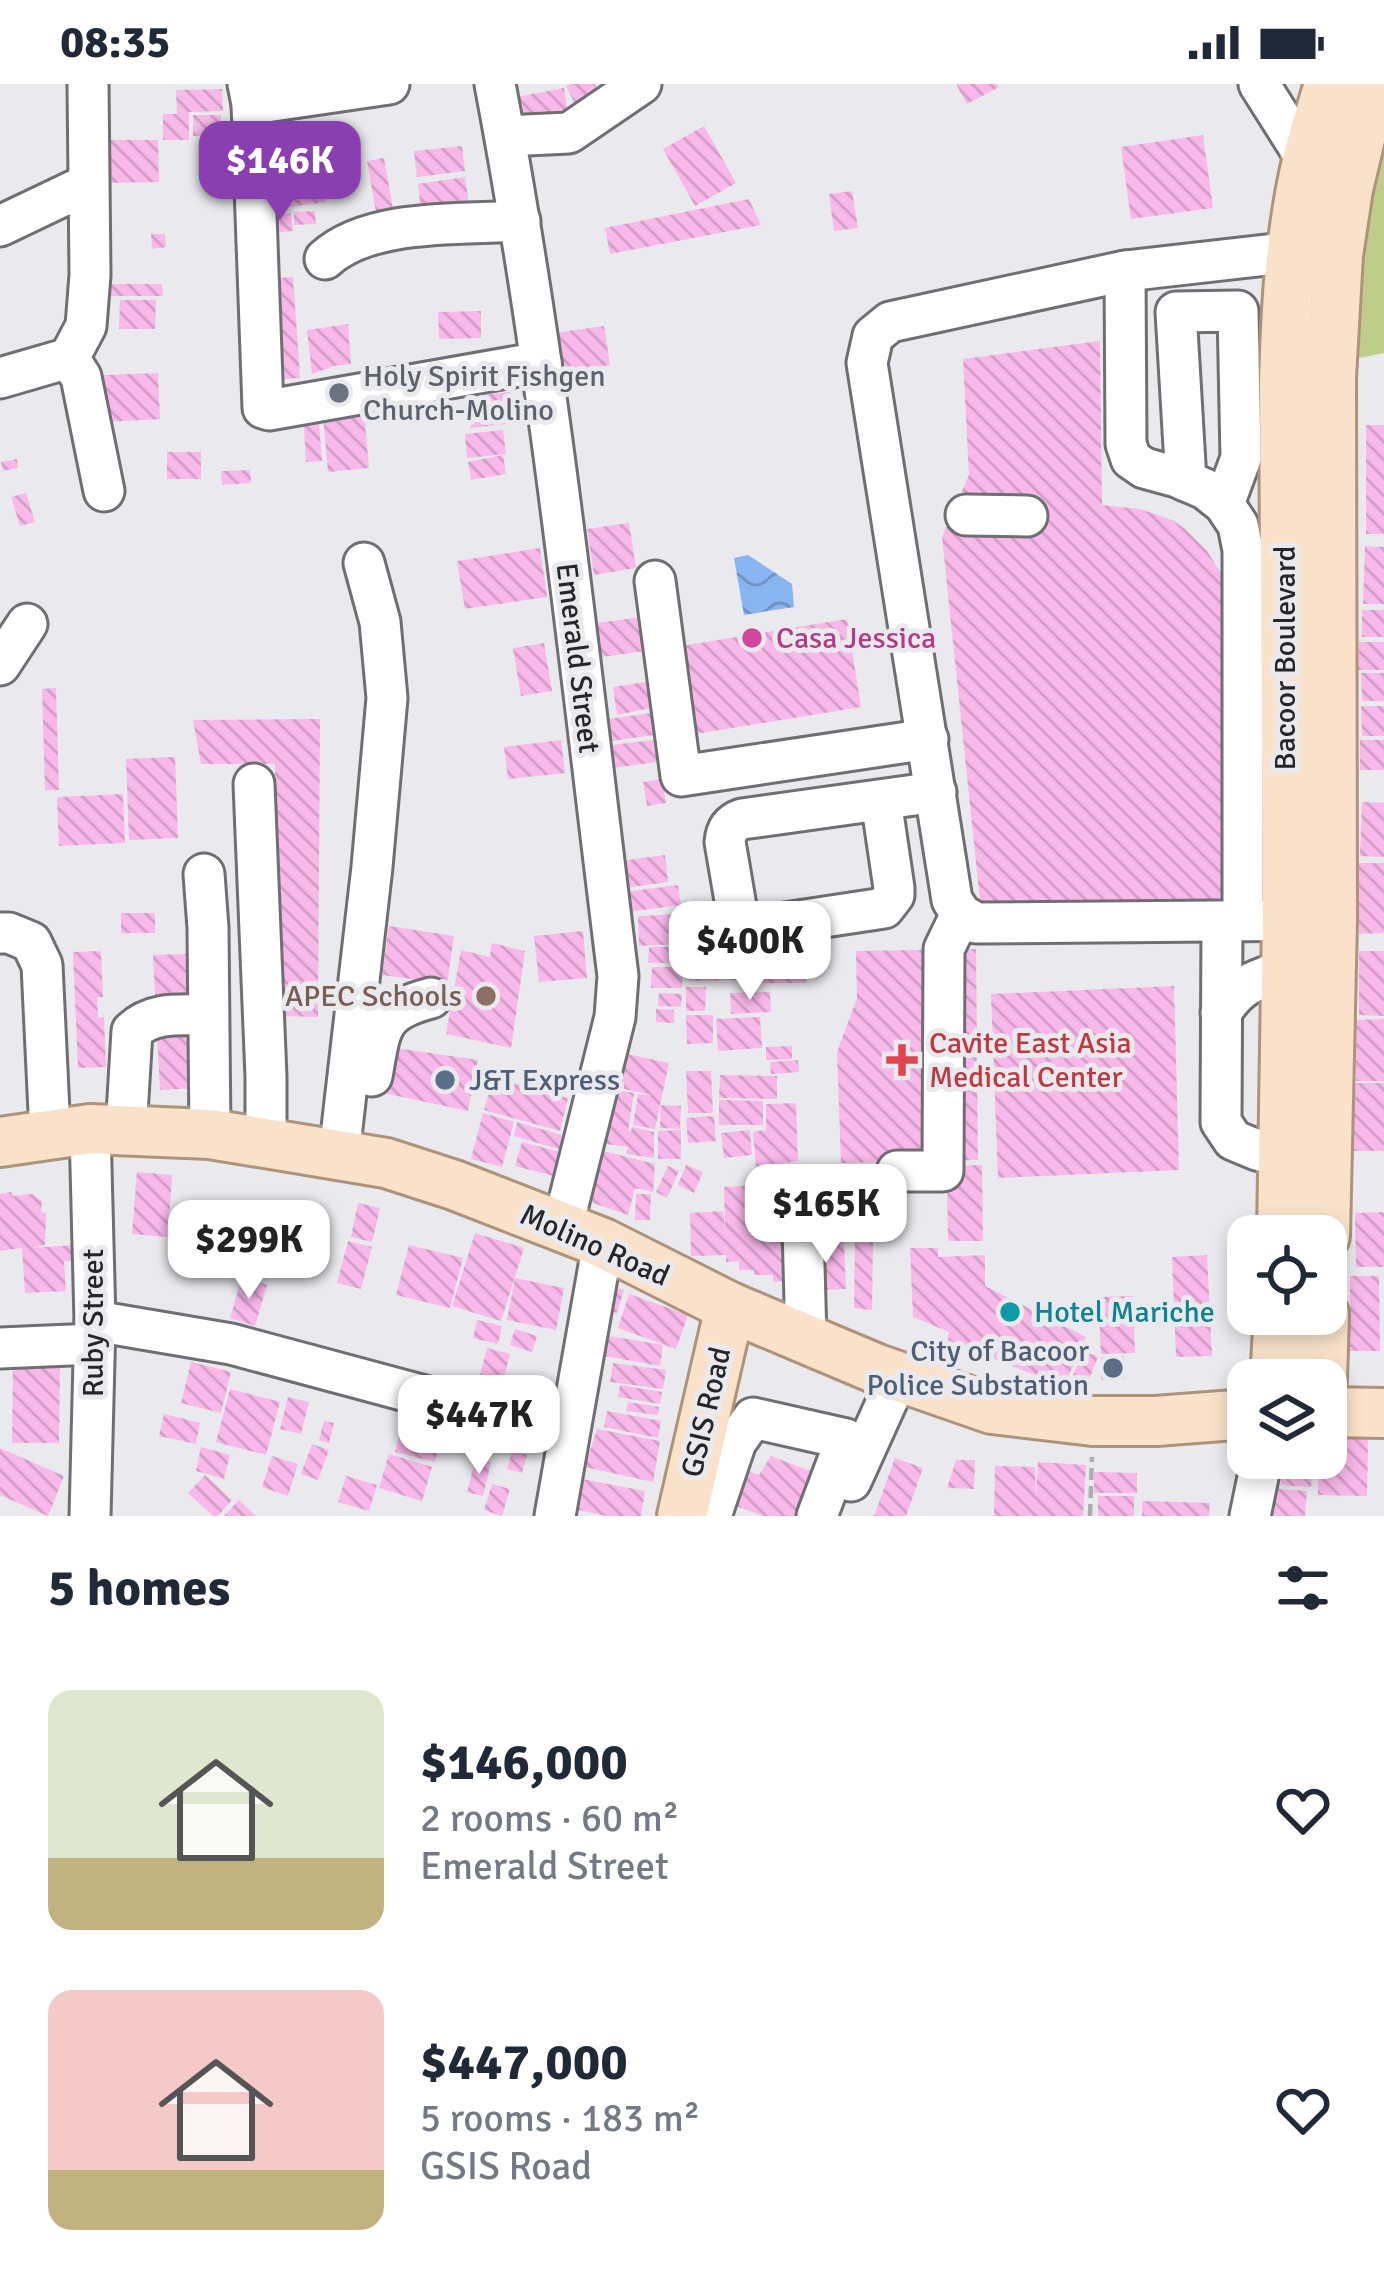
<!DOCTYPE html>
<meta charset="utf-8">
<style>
body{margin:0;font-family:Signika,sans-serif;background:#f6f6f7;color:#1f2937;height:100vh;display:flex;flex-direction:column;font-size:45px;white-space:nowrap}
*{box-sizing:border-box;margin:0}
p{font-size:39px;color:#747a83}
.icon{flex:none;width:66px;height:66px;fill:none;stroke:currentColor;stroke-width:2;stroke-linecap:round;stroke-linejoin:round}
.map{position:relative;height:1432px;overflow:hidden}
.panel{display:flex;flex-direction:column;background:#fff;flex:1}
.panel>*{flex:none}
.controls{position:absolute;left:1227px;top:1131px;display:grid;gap:24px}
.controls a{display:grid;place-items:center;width:120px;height:120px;border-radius:24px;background:#fff;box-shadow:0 6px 18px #0003;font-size:60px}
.price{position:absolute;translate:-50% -102px;padding:0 27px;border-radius:24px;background:#fff;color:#222;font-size:39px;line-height:78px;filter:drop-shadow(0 3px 6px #0008)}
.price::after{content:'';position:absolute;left:50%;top:72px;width:36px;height:27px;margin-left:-18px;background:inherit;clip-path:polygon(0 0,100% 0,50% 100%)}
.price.selected{background:#8a3fb1;color:#fff}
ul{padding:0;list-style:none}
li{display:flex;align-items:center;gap:36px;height:300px;padding:0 48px}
li span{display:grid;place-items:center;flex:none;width:336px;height:240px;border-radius:24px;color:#555}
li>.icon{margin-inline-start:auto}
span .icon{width:144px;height:144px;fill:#fffc;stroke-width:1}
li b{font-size:51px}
h2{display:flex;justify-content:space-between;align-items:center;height:144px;padding:0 48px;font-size:51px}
.status{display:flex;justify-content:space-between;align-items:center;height:84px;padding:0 60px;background:#fff;direction:ltr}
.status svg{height:33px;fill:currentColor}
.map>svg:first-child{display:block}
.green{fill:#bece8a}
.water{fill:url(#water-waves)}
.building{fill:url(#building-back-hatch)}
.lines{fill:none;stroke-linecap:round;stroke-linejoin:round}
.minor-casing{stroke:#6f6f73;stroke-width:45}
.major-casing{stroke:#ae937a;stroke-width:54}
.path{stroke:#adadb1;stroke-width:4.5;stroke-dasharray:12 6;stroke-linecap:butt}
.minor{stroke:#fff;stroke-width:39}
.major{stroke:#fae2ca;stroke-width:48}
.worship-dot{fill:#6b7280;stroke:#e9e9ee;stroke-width:4.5}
.hotel-dot{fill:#d1479c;stroke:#e9e9ee;stroke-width:4.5}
.education-dot{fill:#8d6e63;stroke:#e9e9ee;stroke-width:4.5}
.health-dot{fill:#e0444e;stroke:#e9e9ee;stroke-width:4.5}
.service-dot{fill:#5c6f8a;stroke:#e9e9ee;stroke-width:4.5}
.culture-dot{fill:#0f9aa8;stroke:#e9e9ee;stroke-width:4.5}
.labels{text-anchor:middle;stroke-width:10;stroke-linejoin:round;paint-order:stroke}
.worship-label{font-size:30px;fill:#5b616d;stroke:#e9e9ee;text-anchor:start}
.hotel-label{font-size:30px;fill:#b23c85;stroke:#e9e9ee;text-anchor:start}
.street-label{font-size:30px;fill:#262628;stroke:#e9e9ee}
.education-label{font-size:30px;fill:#785e54;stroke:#e9e9ee;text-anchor:end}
.health-label{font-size:30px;fill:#be3a42;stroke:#e9e9ee;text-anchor:start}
.service-label{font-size:30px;fill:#4e5e75;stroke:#e9e9ee;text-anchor:start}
.culture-label{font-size:30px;fill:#0d838f;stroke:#e9e9ee;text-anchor:start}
</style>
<div class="status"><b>08:35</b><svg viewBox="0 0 49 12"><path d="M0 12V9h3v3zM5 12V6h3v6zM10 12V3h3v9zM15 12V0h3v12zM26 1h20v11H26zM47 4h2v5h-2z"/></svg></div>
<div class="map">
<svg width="1384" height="1432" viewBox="0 0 1384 1432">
<defs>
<pattern id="water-waves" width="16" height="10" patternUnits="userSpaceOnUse" patternTransform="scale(3)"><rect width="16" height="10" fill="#88b4ef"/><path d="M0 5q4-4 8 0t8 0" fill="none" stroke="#6f92c2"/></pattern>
<pattern id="building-back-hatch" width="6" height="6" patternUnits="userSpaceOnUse" patternTransform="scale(3)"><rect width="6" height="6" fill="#f9b8ea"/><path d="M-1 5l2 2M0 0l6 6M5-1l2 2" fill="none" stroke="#d59ec9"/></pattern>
</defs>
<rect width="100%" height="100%" fill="#e9e9ee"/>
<path class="green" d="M1384,51V269L1354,275L1364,159Z"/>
<path class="water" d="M748,471L792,500L794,523L744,531L734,474Z"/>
<g class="building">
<path d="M571,0H595L601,14L578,26L566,2Z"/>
<path d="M956,0H997L999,3L967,20Z"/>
<path d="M564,4L568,32L516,41L511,14Z"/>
<path d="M222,5L223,27L189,28V56H163V30H177L176,6Z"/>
<rect x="193" y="31" width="28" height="21"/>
<path d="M704,42L736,99L695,122L663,65Z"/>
<path d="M294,49L297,79L265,81L262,51Z"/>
<path d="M1203,51L1213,124L1131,135L1121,63Z"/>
<path d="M106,56H158L159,98L107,99Z"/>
<path d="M462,62L465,87L417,93L414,67Z"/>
<path d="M384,74L394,131L377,134L367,77Z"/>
<path d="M323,85L326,118L275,125L270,91Z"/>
<path d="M465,93L469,120L421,127L418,100Z"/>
<path d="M852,107L858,144L834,147L829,110Z"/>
<path d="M749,115L761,141L610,170L605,144Z"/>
<path d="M315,127L316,140L294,141V128Z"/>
<path d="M291,129L293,147L269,149L268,131Z"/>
<path d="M151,150H165L166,163L152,165Z"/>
<path d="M293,193L300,294L272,296L265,195Z"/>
<path d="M102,200H162L163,212H102Z"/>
<path d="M120,216H156L155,245H119Z"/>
<path d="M481,227V254L439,255L438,228Z"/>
<path d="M348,240L351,280L334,282L312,290L307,246Z"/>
<path d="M604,242L610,281L560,289L555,249Z"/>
<path d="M1100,257L1102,421L1140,425L1172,436L1184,444L1207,467L1223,492L1225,506L1224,822L981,826L942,453L969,391L963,275Z"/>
<path d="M158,289L160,335L105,338L103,291Z"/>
<path d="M510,308L514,339L471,344L467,313Z"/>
<path d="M318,327L322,377L306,378L303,328Z"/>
<path d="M364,328L369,384L328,388L323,333Z"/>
<rect x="1366" y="341" width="18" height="109"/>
<path d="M503,346L506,370L467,374L465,350Z"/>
<rect x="167" y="368" width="34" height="27"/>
<path d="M503,371L506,390L471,396L468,378Z"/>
<path d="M17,375L18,384L3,387L1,378Z"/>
<path d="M250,386L251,399L222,401L221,387Z"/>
<path d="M26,409L35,438L20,442L11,413Z"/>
<path d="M629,439L636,484L594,491L587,445Z"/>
<path d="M1365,462L1384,463V520H1363Z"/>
<path d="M540,464L547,513L465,525L457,477Z"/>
<rect x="1362" y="526" width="22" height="27"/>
<path d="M642,533L646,567L594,574L590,540Z"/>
<path d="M847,535L861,623L683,652L669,564Z"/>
<path d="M1359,558H1384V586H1358Z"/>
<path d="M544,559L552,607L521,612L513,564Z"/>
<path d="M1361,589H1384V617H1362Z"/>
<path d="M652,597L656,623L617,631L613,603Z"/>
<path d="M56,604L59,706H45L42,605Z"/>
<path d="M1361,622H1384V652H1362Z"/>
<path d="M651,629L654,651L604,658L601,636Z"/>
<path d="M320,635L318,933L275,932V680H201L193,636Z"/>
<path d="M561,656L565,689L508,695L504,663Z"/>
<path d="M654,656L657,678L614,684L611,661Z"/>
<rect x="1360" y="656" width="24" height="30"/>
<path d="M175,673L178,754L129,756L126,675Z"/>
<path d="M662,695L666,719L647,722L643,698Z"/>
<path d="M123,710L125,759L59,762L57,713Z"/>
<path d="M1362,718L1384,719V773L1360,772Z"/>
<path d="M665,771L668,798L625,804L621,777Z"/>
<path d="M1358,779H1384V849L1359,850Z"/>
<path d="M678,801L681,821L619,829L617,809Z"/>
<rect x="121" y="829" width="34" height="20"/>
<path d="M681,830L682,860L639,862L638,832Z"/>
<path d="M389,842L454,852L447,900L382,891Z"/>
<path d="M583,847L587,894L539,898L534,852Z"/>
<path d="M492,859L525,867L511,964L446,950L461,866L490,873Z"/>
<path d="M804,861L806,899H741L739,863Z"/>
<path d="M649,863H676V879H648Z"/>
<path d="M976,865L978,1076L841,1079L837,968L857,914L856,867Z"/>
<path d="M736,866L737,896L689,897V867Z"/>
<path d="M101,867L103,913H97L98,934L104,933L106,983L78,984L73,868Z"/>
<path d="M1359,867H1384V932L1359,931Z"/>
<path d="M190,870L197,1004L160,1006L153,871Z"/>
<path d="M652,883H683L682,904H651Z"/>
<path d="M1174,902L1179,1086L998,1094L991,910Z"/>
<path d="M686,903H706L705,927H686Z"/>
<path d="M770,908L771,928L731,930L730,909Z"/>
<path d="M659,909L682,910L681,923L658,922Z"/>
<path d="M656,925L674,926V939L656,938Z"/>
<path d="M686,931H713V959L687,960Z"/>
<path d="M760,933L762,964L718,967L716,935Z"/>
<path d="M1384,935V997H1356V936Z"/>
<path d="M382,962L478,976L468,1027L374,1007Z"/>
<path d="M792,962V975L766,976V963Z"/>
<path d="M613,967L669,979L655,1045L633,1041L638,1010L655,1012L606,1001Z"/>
<path d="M798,976L799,988L771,990L770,978Z"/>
<path d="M686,987H711L713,1029H688Z"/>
<path d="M720,991L777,992V1015L719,1014Z"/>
<path d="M493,994L568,1014L560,1047L484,1026Z"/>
<rect x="1351" y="999" width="33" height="68"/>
<path d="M603,1004L634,1009L628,1047H631L632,1043L654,1048V1074L626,1070L628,1063L606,1060L609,1042L597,1040Z"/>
<path d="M719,1016L763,1017V1041H719Z"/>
<path d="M796,1019L798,1077L756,1083L753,1048L766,1046V1020Z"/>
<path d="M661,1021L681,1022L680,1045L660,1044Z"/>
<path d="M483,1029L514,1038L502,1083L471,1075Z"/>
<path d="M714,1032L716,1057L688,1059L687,1046L691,1045H687L686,1034Z"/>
<path d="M517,1038L565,1052L561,1066L514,1052Z"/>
<path d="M681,1046V1075H658V1047Z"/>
<path d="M750,1046L752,1071L724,1074L721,1049Z"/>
<path d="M522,1058L564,1069L557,1093L515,1082Z"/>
<path d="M595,1065L655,1080L653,1108L635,1104L628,1131L584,1116Z"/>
<path d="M686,1081L703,1088L694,1109L678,1101Z"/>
<path d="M982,1081L983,1157H948L947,1082Z"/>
<path d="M668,1082L679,1087L667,1114L656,1108Z"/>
<path d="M137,1088L172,1091L168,1153L132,1150Z"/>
<path d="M747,1102V1108H766V1117H783L798,1197L773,1198V1191H754V1186H739V1177L726,1178V1171L691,1172L690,1129L723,1127L725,1148L724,1103Z"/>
<path d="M11,1108L13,1112L32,1110L42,1117L41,1128L46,1129L45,1161L30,1164L76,1161V1177H64L66,1207L25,1209L22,1164L0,1167V1110Z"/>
<path d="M636,1110H651L650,1136H635Z"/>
<path d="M358,1119L380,1124L372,1158L351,1153Z"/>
<path d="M1384,1128V1183H1356L1355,1129Z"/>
<path d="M475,1149L524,1164L501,1237L452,1222Z"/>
<path d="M348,1157L372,1163L361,1205L337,1199Z"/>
<path d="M855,1157H873L872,1226L854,1224Z"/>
<path d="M844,1158L846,1205L809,1206L807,1159Z"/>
<path d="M409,1161L463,1174L450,1224L396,1211Z"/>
<path d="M910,1164H938V1173L985,1171V1202L1086,1253L1064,1302L948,1257L949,1248L913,1233Z"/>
<path d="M1207,1171L1212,1272L1176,1273L1172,1173Z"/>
<path d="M1350,1192H1379L1380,1267H1350Z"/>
<path d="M242,1193L267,1201L255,1242L230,1234Z"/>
<path d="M515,1194L564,1204L556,1246L507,1236Z"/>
<path d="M607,1201L624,1206L617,1229L600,1224Z"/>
<path d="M629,1210L688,1231L676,1265L618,1244Z"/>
<path d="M1133,1212L1135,1269L1101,1270L1098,1213Z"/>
<path d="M477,1236L502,1242L498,1260L473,1254Z"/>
<path d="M515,1245L537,1252L532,1268L510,1261Z"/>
<path d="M591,1249L663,1261L660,1282L588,1269Z"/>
<path d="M487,1264L510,1270L497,1320L474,1314Z"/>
<path d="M1084,1267L1098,1273L1083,1310L1067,1304Z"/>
<path d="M1124,1272V1295L1101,1296V1273Z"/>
<path d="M191,1278L231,1288L221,1329L181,1319Z"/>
<path d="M13,1279L60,1280L59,1359H12Z"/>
<path d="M613,1279L666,1286L663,1305L610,1298Z"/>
<path d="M620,1301L662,1308L660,1320L618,1313Z"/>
<path d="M230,1305L280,1318L266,1371L216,1358Z"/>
<path d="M288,1313L309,1318L301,1350L280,1345Z"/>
<path d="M628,1318L659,1323L658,1331L626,1327Z"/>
<path d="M607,1327L661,1337L658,1354L604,1343Z"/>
<path d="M164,1330L200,1339L196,1360L159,1352Z"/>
<path d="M405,1330L444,1340L435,1378L395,1368Z"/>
<path d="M324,1337L334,1339L329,1359L319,1356Z"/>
<path d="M597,1345L660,1357L653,1398L585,1383Z"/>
<path d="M1326,1355H1368L1367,1412L1318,1411V1374H1326Z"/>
<path d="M312,1360L329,1366L318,1396L301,1390Z"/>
<path d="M201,1363L230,1371L224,1395L196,1387Z"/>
<path d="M0,1364L64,1392L48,1432L0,1411Z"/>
<path d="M512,1367L527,1371L522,1389L507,1385Z"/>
<path d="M389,1370L432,1383L422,1417L379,1404Z"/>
<path d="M272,1372L298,1380L288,1412L262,1403Z"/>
<path d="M771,1372L826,1393L810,1432H763L720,1416L735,1382L759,1391Z"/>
<path d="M476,1374L491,1378L483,1412L467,1408Z"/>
<path d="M895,1374L923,1384L906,1432H874Z"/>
<path d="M1282,1374H1314L1311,1403L1281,1401Z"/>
<path d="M956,1376H975L974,1405L947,1404Z"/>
<path d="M1038,1378L1086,1381L1083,1432H994L995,1382L1035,1383L1036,1415Z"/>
<path d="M1094,1388L1137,1389V1409H1094Z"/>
<path d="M205,1391L232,1416L218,1432H213L188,1409Z"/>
<path d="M346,1392L377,1401L369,1427L338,1418Z"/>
<path d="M571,1393L645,1407L641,1432H606L565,1423Z"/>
<path d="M492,1400L510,1405L502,1432L484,1426Z"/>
<path d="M1267,1404L1307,1407L1305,1432H1265Z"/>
<rect x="1098" y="1412" width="36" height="20"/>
<path d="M239,1416L256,1432H224Z"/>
<path d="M1142,1417L1210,1419L1209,1432H1142Z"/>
</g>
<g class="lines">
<g class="minor-casing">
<g id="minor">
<path d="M248,0L252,20L263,324L269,326L541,278"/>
<path d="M495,0C551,295 581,594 618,892L615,933L562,1145"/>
<path d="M1259,0L1307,76"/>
<path d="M252,20L389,0"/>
<path d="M505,52L569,49L641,0"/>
<path d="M0,142L88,100"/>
<path d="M1292,168L1125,187L890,238L873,252L867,279L952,816L961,830L976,839L1315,836"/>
<path d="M325,175C370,134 461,141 520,137"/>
<path d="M1125,187L1126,360L1131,375L1144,384L1177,393L1205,405L1224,420L1238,441L1243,466V836"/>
<path d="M69,274L81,293L104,407"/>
<path d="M0,294L69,274L86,242L90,191L88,0"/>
<path d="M1186,397L1176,228L1238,227L1241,374L1224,420"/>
<path d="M966,431L1027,432"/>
<path d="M655,497L681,692L928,655"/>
<path d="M0,581L27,540"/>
<path d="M254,700L266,993V1059"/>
<path d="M881,716L894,804V811L884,824L758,843H750L738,834L725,758C726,746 731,739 742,735L936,708"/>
<path d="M204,790L208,844L210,1050"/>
<path d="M1222,838L1221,1038L1233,1056L1257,1066L1283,1073"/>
<path d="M0,849H9L31,858L42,881L50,1049"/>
<path d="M1221,929C1239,900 1255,896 1286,886"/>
<path d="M372,992C381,944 378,928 431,914"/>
<path d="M90,1045L95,1237L90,1432"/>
<path d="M126,1047L132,947C153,927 180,931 208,931"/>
<path d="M339,1070L372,783L387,614L380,538L364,479"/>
<path d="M897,1087H943L944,865L961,830"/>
<path d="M802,1107L806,1255"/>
<path d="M95,1237L231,1260L473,1325L570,1341"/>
<path d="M0,1264L94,1260"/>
<path d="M851,1397L898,1293"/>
<path d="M555,1432L603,1159"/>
<path d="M711,1432L736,1358L753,1334L846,1355L817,1432"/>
<path d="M1250,1432L1262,1374"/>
</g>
</g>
<g class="major-casing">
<g id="major">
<path d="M0,1058L90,1045L210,1050L386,1079L454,1101L603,1159L730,1223L877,1285L992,1325L1093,1337H1156L1248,1330"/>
<path d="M1282,1152L1287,836L1284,299C1286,224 1290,147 1308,73C1314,49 1322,24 1329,0"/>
<path d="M1325,1152L1332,836L1331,293L1338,171L1348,105L1373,0"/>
<path d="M1275,1296L1279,1230"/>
<path d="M1322,1296L1324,1230"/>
<path d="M1326,1328L1384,1329"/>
<path d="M682,1432L730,1223"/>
</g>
</g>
<path class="path" d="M1090,1432L1092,1373"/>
<use href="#minor" class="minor"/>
<use href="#major" class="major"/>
</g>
<circle class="worship-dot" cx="339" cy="309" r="12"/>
<circle class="hotel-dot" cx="752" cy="554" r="12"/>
<circle class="education-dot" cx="486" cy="912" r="12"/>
<path class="health-dot" d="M896 958h12v12h12v12h-12v12h-12v-12h-12v-12h12z"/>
<g class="service-dot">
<circle cx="445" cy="996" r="12"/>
<circle cx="1113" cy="1284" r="12"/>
</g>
<circle class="culture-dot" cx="1010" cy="1228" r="12"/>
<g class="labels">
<g class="worship-label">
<text x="363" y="302">Holy Spirit Fishgen<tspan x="363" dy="34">Church-Molino</tspan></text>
</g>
<g class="hotel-label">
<text x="776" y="564">Casa Jessica</text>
</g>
<g class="street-label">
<text transform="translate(578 574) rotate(83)" y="10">Emerald Street</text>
<text transform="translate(1285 574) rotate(-90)" y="10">Bacoor Boulevard</text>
<text transform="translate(595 1161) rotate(24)" y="10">Molino Road</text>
<text transform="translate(93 1239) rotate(-90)" y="10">Ruby Street</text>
<text transform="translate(706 1328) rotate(-77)" y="10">GSIS Road</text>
</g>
<g class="education-label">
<text x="462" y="922">APEC Schools</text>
</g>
<g class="health-label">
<text x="929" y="969">Cavite East Asia<tspan x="929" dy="34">Medical Center</tspan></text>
</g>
<g class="service-label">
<text x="469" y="1006">J&amp;T Express</text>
<text x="1089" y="1277" text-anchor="end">City of Bacoor<tspan x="1089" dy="34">Police Substation</tspan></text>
</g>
<g class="culture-label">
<text x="1034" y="1238">Hotel Mariche</text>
</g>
</g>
</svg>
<div class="controls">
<a><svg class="icon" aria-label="locate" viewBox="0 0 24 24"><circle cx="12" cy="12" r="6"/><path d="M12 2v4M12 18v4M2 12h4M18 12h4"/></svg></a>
<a><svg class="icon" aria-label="layers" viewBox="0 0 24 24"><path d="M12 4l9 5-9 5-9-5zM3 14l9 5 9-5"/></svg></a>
</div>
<b class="price selected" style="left:280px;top:139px">$146K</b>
<b class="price" style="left:750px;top:919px">$400K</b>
<b class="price" style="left:826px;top:1182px">$165K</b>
<b class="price" style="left:249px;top:1218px">$299K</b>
<b class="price" style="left:479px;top:1393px">$447K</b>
</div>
<section class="panel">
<h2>5 homes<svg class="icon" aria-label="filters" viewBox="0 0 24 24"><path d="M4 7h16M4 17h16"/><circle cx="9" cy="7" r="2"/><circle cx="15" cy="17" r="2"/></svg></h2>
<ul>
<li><span style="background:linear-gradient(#dfe7d0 70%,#c2b280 0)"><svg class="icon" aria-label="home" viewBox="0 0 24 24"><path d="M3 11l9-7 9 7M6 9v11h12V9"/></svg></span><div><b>$146,000</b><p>2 rooms · 60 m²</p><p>Emerald Street</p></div><svg class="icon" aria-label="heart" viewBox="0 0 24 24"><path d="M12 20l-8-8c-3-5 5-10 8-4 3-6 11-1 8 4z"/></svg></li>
<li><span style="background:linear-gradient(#f6c9c9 75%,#c2b280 0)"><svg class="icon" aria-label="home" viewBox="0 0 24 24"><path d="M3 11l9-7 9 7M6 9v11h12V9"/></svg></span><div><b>$447,000</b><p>5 rooms · 183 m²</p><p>GSIS Road</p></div><svg class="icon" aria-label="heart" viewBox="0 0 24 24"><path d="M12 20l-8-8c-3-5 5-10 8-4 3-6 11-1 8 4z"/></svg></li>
</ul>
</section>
